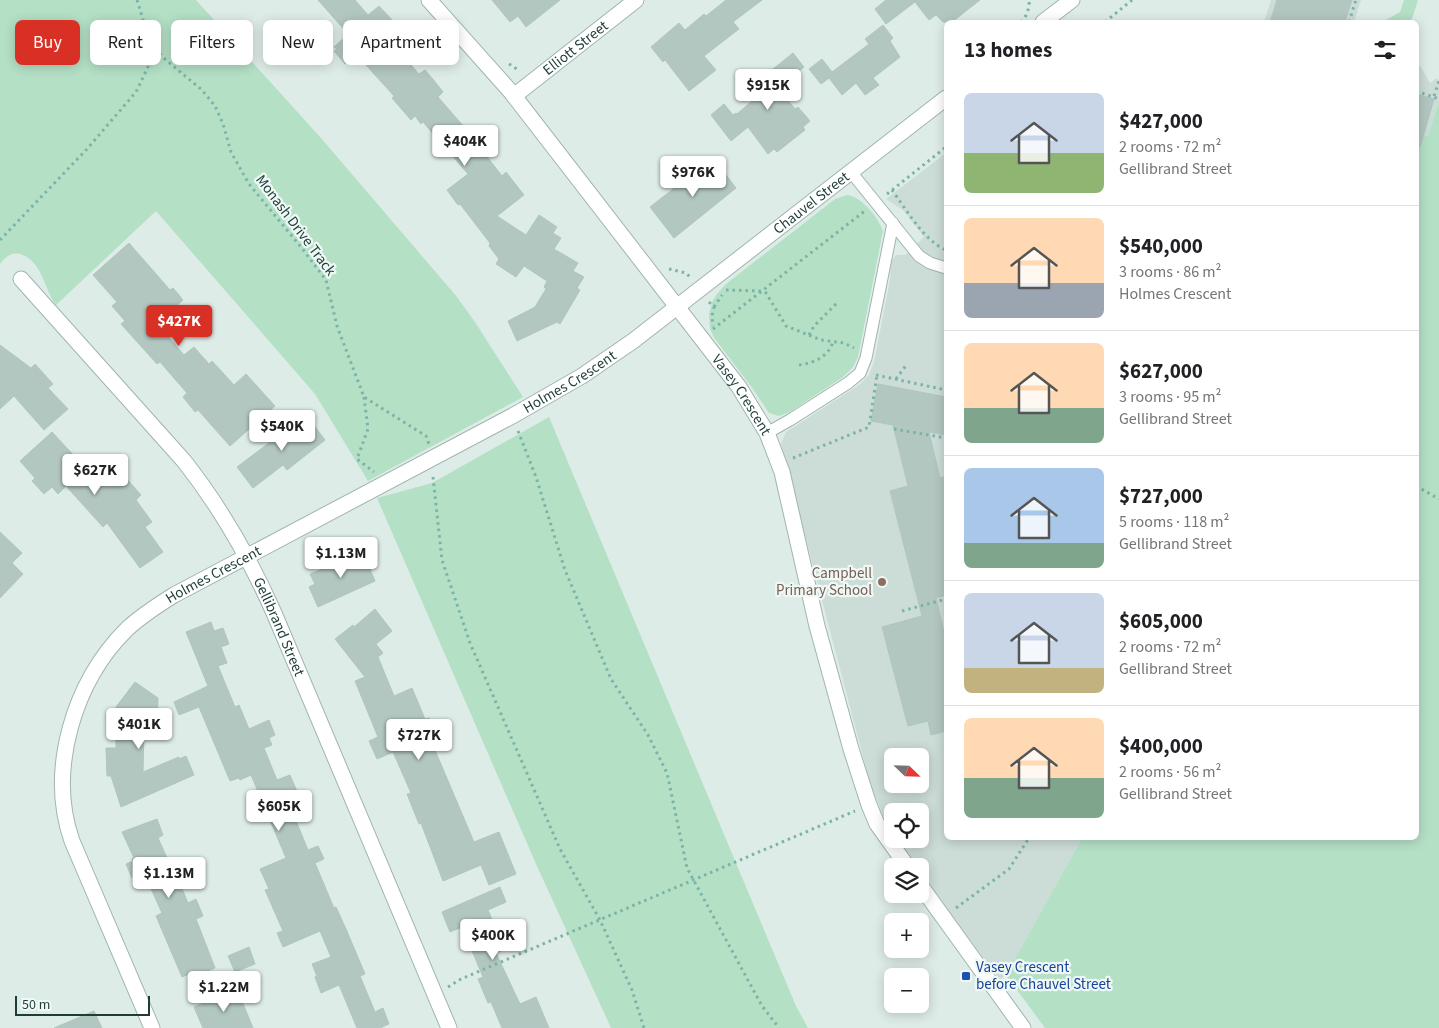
<!DOCTYPE html>
<meta charset="utf-8">
<style>
body{margin:0;font-family:"Source Sans 3",sans-serif;background:#f2f2f2;color:#202124;height:100vh;display:flex;flex-direction:column;font-size:19px;white-space:nowrap}
*{box-sizing:border-box;margin:0}
p{font-size:16px;color:#757577}
.icon{flex:none;width:28px;height:28px;fill:none;stroke:currentColor;stroke-width:2;stroke-linecap:round;stroke-linejoin:round}
.map{position:relative;flex:1;overflow:hidden}
.panel{position:absolute;left:944px;top:20px;width:475px;height:820px;display:flex;flex-direction:column;background:#fff;border-radius:8px;box-shadow:0 2px 12px #0003}
.panel>*{flex:none}
.banner{position:absolute;left:15px;top:20px;width:475px;height:45px;display:flex;gap:10px}
.needle{width:32px;rotate:113deg}
.fabs{position:absolute;left:884px;top:748px;display:grid;gap:10px}
.fabs a{display:grid;place-items:center;width:45px;height:45px;border-radius:8px;background:#fff;box-shadow:0 2px 12px #0003;font-size:25px}
.scale{position:absolute;left:15px;bottom:12px;width:135px;box-sizing:border-box;padding-left:5px;border:2px solid #1e3d39;border-top:0;font-size:14px;line-height:18px;white-space:nowrap;color:#1e3d39;-webkit-text-stroke:4px #eff8f5;paint-order:stroke}
.price{position:absolute;translate:-50% -42px;padding:0 11px;border-radius:5px;background:#fff;color:#222;font-size:16px;line-height:32px;filter:drop-shadow(0 1px 2px #0008)}
.price::after{content:'';position:absolute;left:50%;top:30px;width:15px;height:11px;margin-left:-8px;background:inherit;clip-path:polygon(0 0,100% 0,50% 100%)}
.price.selected{background:#d93025;color:#fff}
ul{padding:0;list-style:none}
li{display:flex;align-items:center;gap:15px;height:125px;padding:0 20px}
li+li{border-top:1px solid #e0e0e0}
li span{display:grid;place-items:center;flex:none;width:140px;height:100px;border-radius:8px;color:#555}
li>.icon{margin-inline-start:auto}
span .icon{width:60px;height:60px;fill:#fffc;stroke-width:1}
li b{font-size:21px}
h2{display:flex;justify-content:space-between;align-items:center;height:60px;padding:0 20px;font-size:21px}
.chip{padding:0 18px;border-radius:8px;background:#fff;box-shadow:0 2px 12px #0003;font-size:18px;line-height:45px}
.chip.selected{background:#d93025;color:#fff}
.map>svg:first-child{display:block}
.built{fill:#ccdcd7;fill-rule:evenodd}
.green{fill:#b4e0c6}
.building{fill:#b3c7c1;stroke:#b0c6c0}
.lines{fill:none;stroke-linecap:round;stroke-linejoin:round}
.lane-casing{stroke:#a1b4af;stroke-width:13}
.street-casing{stroke:#a1b4af;stroke-width:17}
.path{stroke:#7bb3a9;stroke-width:3;stroke-dasharray:2.5 4;stroke-linecap:butt}
.lane{stroke:#fff;stroke-width:11}
.street{stroke:#fff;stroke-width:15}
.education-dot{fill:#8d6e63;stroke:#eff8f5;stroke-width:2}
.transit-dot{fill:#1a4fb4;stroke:#eff8f5;stroke-width:2}
.labels{text-anchor:middle;stroke-width:4.5;stroke-linejoin:round;paint-order:stroke}
.street-label{font-size:15px;fill:#1e3d39;stroke:#eff8f5}
.education-label{font-size:15px;fill:#785e54;stroke:#eff8f5;text-anchor:end}
.transit-label{font-size:15px;fill:#164399;stroke:#eff8f5;text-anchor:start}
</style>
<div class="map">
<svg width="1439" height="1028" viewBox="0 0 1439 1028">
<rect width="100%" height="100%" fill="#deece7"/>
<g class="built">
<path d="M1271,0H1361L1354,22H1264Z"/>
<path d="M1419,66L1421,67L1430,83L1437,78L1439,81V101L1428,136L1416,133V67Z"/>
<path d="M946,153V838H1082L1006,975L1000,980L920,873V866H915L895,839H920V811H892V835L871,787L781,444L786,432L859,385L869,375L874,362L890,280L891,262L896,255H905L924,237L904,211L886,199ZM892,756H920V784H892Z"/>
</g>
<g class="green">
<path d="M0,0H196L321,138L457,297L475,322L523,397L368,481L315,394L156,211L56,305C44,289 42,260 20,254C11,252 5,257 0,264Z"/>
<path d="M1404,0H1418L1411,22H1382L1400,12Z"/>
<path d="M1439,101V1028H1045L1006,975L1082,838H1416V133L1428,136Z"/>
<path d="M847,195C862,197 878,217 883,231L858,357L853,367L843,377L788,413L779,416L769,413L753,389L715,339L710,329L709,314L712,302L717,294L726,284L835,199Z"/>
<path d="M549,417L796,1006L808,1028H611L536,864L377,498L432,483Z"/>
</g>
<g class="building">
<path d="M318,0H355L368,15L379,6L393,21L382,32L419,74L425,70L432,78L443,92L438,97L472,136L478,131L488,143L481,149L502,176L506,172L524,195L497,216L526,235L539,215L557,227L553,233L561,238L554,249L578,263L573,271L584,277L577,288L580,290L560,324L557,322L517,341L508,321L535,307L546,289L544,287L547,281L524,266L516,277L496,264L499,259L489,246L490,243L460,204L458,205L447,190L468,174L423,122L421,124L415,116L411,120L392,98L394,96L356,54L345,64L334,51L337,49L334,47L348,34Z"/>
<path d="M492,0H560L526,27L518,16L510,22Z"/>
<path d="M726,0H762L733,22L739,29L704,56L716,70L689,91L665,60L663,62L651,47L679,23L685,30L704,14L706,16Z"/>
<path d="M886,0H980L952,22H943L936,15L929,20L915,2L886,24L875,9Z"/>
<path d="M1277,0H1352L1345,22H1270Z"/>
<path d="M883,25L893,38L890,41L900,57L873,78L879,85L865,95L856,83L842,95L829,78L821,84L809,69L822,59L832,72L869,44L865,39Z"/>
<path d="M793,53L804,67L778,88L795,109L798,107L810,121L803,127L805,130L777,152L774,149L768,154L748,127L731,141L711,115L724,104L733,115L736,113L737,114L760,94L753,85Z"/>
<path d="M1416,94L1434,99L1420,147L1416,146Z"/>
<path d="M713,158L736,188L674,238L650,207Z"/>
<path d="M129,243L170,290L173,288L183,300L167,314L175,322L164,332L184,355L194,347L209,364L212,361L234,385L246,374L275,406L230,446L198,410L195,412L183,397L187,393L160,362L157,364L121,324L125,321L112,306L117,302L93,275Z"/>
<path d="M0,345L31,368L35,364L53,384L48,388L68,409L44,430L14,396L0,409Z"/>
<path d="M878,384L946,397V435L929,432L940,478L946,476V595L936,598L946,641V731L931,735L928,721L908,726L882,627L922,616L890,491L908,486L893,425L871,421Z"/>
<path d="M306,415L325,440L287,470L283,465L253,488L237,467Z"/>
<path d="M52,432L91,474L99,467L116,487L126,478L141,495L136,500L152,522L145,527L163,552L140,568L107,523L103,527L66,486L58,494L52,487L44,494L32,481L35,478L20,461Z"/>
<path d="M0,532L22,553L12,563L23,574L0,598Z"/>
<path d="M363,553L375,581L318,607L309,587L315,584L310,574Z"/>
<path d="M375,609L392,631L376,644L383,653L378,657L394,696L412,688L425,719L429,718L439,740L432,743L474,842L499,832L516,874L489,885L481,865L443,881L421,823L419,824L407,794L411,793L393,752L377,759L369,741L378,737L355,681L365,677L335,639L353,625L354,627Z"/>
<path d="M211,622L214,631L223,628L229,644L221,647L227,663L218,666L235,707L239,705L249,729L269,720L275,735L269,738L272,745L264,748L277,780L290,775L299,796L288,801L308,850L318,846L324,859L315,863L334,908L336,907L346,929L365,974L360,976L375,1012L383,1008L389,1024L380,1028H357L339,985L321,993L315,977L317,976L312,964L331,957L320,931L283,947L277,933L283,931L265,890L269,889L260,869L286,858L251,775L240,780L239,778L230,781L199,707L179,715L174,702L208,686L186,632Z"/>
<path d="M135,682L158,698L157,728H144L143,772L179,757V759L186,756L194,775L121,807L111,776H107L106,748H116V707Z"/>
<path d="M157,819L163,835L158,838L177,880L178,879L188,903L196,899L203,916L196,919L215,968L200,974L199,970L182,977L156,916L162,913L149,884L147,885L146,881L142,883L138,875L132,878L126,864L133,861L132,859L134,858L122,832Z"/>
<path d="M500,887L506,902L488,910L501,941L499,942L502,950L496,953L520,1004L536,997L549,1028H502L491,1002L488,1003L478,979L483,977L462,927L450,932L442,912Z"/>
<path d="M249,947L255,964L235,972L228,956Z"/>
<path d="M237,989L253,1028H203L194,1007Z"/>
<path d="M94,1011L102,1028H54Z"/>
</g>
<g class="lines">
<g class="lane-casing">
<g id="lane">
<path d="M851,172L919,256L930,263L946,268"/>
<path d="M767,433L790,420L848,383L860,373L866,358L893,223"/>
</g>
</g>
<g class="street-casing">
<g id="street">
<path id="s1" d="M429,0L511,92L739,387L767,433L782,472L817,626L851,749L869,805L877,824L907,866"/>
<path d="M1043,22L1072,0"/>
<path id="s2" d="M514,96L636,0"/>
<path id="s3" d="M21,279L184,461C221,508 250,559 274,613L449,1028"/>
<path d="M920,885L1023,1028"/>
<path id="s4" d="M152,1028L72,841C47,770 74,681 127,629C141,616 158,605 174,595L514,415L582,376L633,341L946,98"/>
</g>
</g>
<g class="path">
<path d="M137,0L145,26L156,50L166,60L202,90L215,106L223,124L231,152L249,184L301,247L326,280L337,326L364,397L426,436L429,444"/>
<path d="M1021,22C1026,18 1030,7 1029,0"/>
<path d="M1105,22L1132,0"/>
<path d="M1349,22L1356,0"/>
<path d="M509,64L520,71"/>
<path d="M1416,91L1439,99"/>
<path d="M1434,96L1439,81"/>
<path d="M892,190C906,209 924,241 946,250"/>
<path d="M887,194L946,147"/>
<path d="M0,240L87,149L136,92L156,50"/>
<path d="M669,269L686,273L690,277"/>
<path d="M726,290L761,291L766,293L786,326L821,340L844,343L854,348"/>
<path d="M709,302L714,307L712,316L713,326"/>
<path d="M714,307L722,295"/>
<path d="M713,329L866,210"/>
<path d="M809,335L814,326L838,302"/>
<path d="M799,365C814,363 828,357 833,342"/>
<path d="M876,375L946,390"/>
<path d="M896,379L907,364"/>
<path d="M364,397L368,429L357,459L374,472"/>
<path d="M894,429L946,438"/>
<path d="M518,431L536,477L565,570L611,679L648,735L667,773L687,868L762,1006L779,1028"/>
<path d="M793,458L869,427L877,375"/>
<path d="M433,477L442,560L470,643L560,849L600,920L632,990L644,1028"/>
<path d="M1416,486L1439,499"/>
<path d="M902,611L946,599"/>
<path d="M956,908L1009,869L1029,838"/>
<path d="M448,987L461,979L855,811"/>
</g>
<use href="#lane" class="lane"/>
<use href="#street" class="street"/>
</g>
<circle class="education-dot" cx="882" cy="582" r="5"/>
<rect class="transit-dot" x="961" y="971" width="10" height="10" rx="2.5"/>
<g class="labels">
<g class="street-label">
<text dy="5" stroke="none"><textPath href="#s2" startOffset="78">Elliott Street</textPath></text>
<text dy="5" stroke="none"><textPath href="#s4" startOffset="1242">Chauvel Street</textPath></text>
<text transform="translate(296 225) rotate(53)" y="5">Monash Drive Track</text>
<text dy="5" stroke="none"><textPath href="#s4" startOffset="941">Holmes Crescent</textPath></text>
<text dy="5" stroke="none"><textPath href="#s1" startOffset="504">Vasey Crescent</textPath></text>
<text dy="5" stroke="none"><textPath href="#s4" startOffset="536">Holmes Crescent</textPath></text>
<text dy="5" stroke="none"><textPath href="#s3" startOffset="436">Gellibrand Street</textPath></text>
</g>
<g class="education-label">
<text x="872" y="578">Campbell<tspan x="872" dy="17">Primary School</tspan></text>
</g>
<g class="transit-label">
<text x="976" y="972">Vasey Crescent<tspan x="976" dy="17">before Chauvel Street</tspan></text>
</g>
</g>
</svg>
<div class="fabs">
<a><svg class="needle" viewBox="-14 -14 28 28"><path d="M0-13l5 13h-10z" fill="#e53935"/><path d="M0 13l5-13h-10z" fill="#757577"/></svg></a>
<a><svg class="icon" aria-label="locate" viewBox="0 0 24 24"><circle cx="12" cy="12" r="6"/><path d="M12 2v4M12 18v4M2 12h4M18 12h4"/></svg></a>
<a><svg class="icon" aria-label="layers" viewBox="0 0 24 24"><path d="M12 4l9 5-9 5-9-5zM3 14l9 5 9-5"/></svg></a>
<a>+</a>
<a>−</a>
</div>
<div class="scale">50 m</div>
<b class="price" style="left:768px;top:111px">$915K</b>
<b class="price" style="left:465px;top:167px">$404K</b>
<b class="price" style="left:693px;top:198px">$976K</b>
<b class="price selected" style="left:179px;top:347px">$427K</b>
<b class="price" style="left:282px;top:452px">$540K</b>
<b class="price" style="left:95px;top:496px">$627K</b>
<b class="price" style="left:341px;top:579px">$1.13M</b>
<b class="price" style="left:139px;top:750px">$401K</b>
<b class="price" style="left:419px;top:761px">$727K</b>
<b class="price" style="left:279px;top:832px">$605K</b>
<b class="price" style="left:169px;top:899px">$1.13M</b>
<b class="price" style="left:493px;top:961px">$400K</b>
<b class="price" style="left:224px;top:1013px">$1.22M</b>
<div class="banner">
<a class="chip selected">Buy</a>
<a class="chip">Rent</a>
<a class="chip">Filters</a>
<a class="chip">New</a>
<a class="chip">Apartment</a>
</div>
<section class="panel">
<h2>13 homes<svg class="icon" aria-label="filters" viewBox="0 0 24 24"><path d="M4 7h16M4 17h16"/><circle cx="9" cy="7" r="2"/><circle cx="15" cy="17" r="2"/></svg></h2>
<ul>
<li><span style="background:linear-gradient(#c9d6e8 60%,#8fb573 0)"><svg class="icon" aria-label="home" viewBox="0 0 24 24"><path d="M3 11l9-7 9 7M6 9v11h12V9"/></svg></span><div><b>$427,000</b><p>2 rooms · 72 m²</p><p>Gellibrand Street</p></div></li>
<li><span style="background:linear-gradient(#ffd9b3 65%,#9aa5b1 0)"><svg class="icon" aria-label="home" viewBox="0 0 24 24"><path d="M3 11l9-7 9 7M6 9v11h12V9"/></svg></span><div><b>$540,000</b><p>3 rooms · 86 m²</p><p>Holmes Crescent</p></div></li>
<li><span style="background:linear-gradient(#ffd9b3 65%,#7fa58c 0)"><svg class="icon" aria-label="home" viewBox="0 0 24 24"><path d="M3 11l9-7 9 7M6 9v11h12V9"/></svg></span><div><b>$627,000</b><p>3 rooms · 95 m²</p><p>Gellibrand Street</p></div></li>
<li><span style="background:linear-gradient(#a9c7e8 75%,#7fa58c 0)"><svg class="icon" aria-label="home" viewBox="0 0 24 24"><path d="M3 11l9-7 9 7M6 9v11h12V9"/></svg></span><div><b>$727,000</b><p>5 rooms · 118 m²</p><p>Gellibrand Street</p></div></li>
<li><span style="background:linear-gradient(#c9d6e8 75%,#c2b280 0)"><svg class="icon" aria-label="home" viewBox="0 0 24 24"><path d="M3 11l9-7 9 7M6 9v11h12V9"/></svg></span><div><b>$605,000</b><p>2 rooms · 72 m²</p><p>Gellibrand Street</p></div></li>
<li><span style="background:linear-gradient(#ffd9b3 60%,#7fa58c 0)"><svg class="icon" aria-label="home" viewBox="0 0 24 24"><path d="M3 11l9-7 9 7M6 9v11h12V9"/></svg></span><div><b>$400,000</b><p>2 rooms · 56 m²</p><p>Gellibrand Street</p></div></li>
</ul>
</section>
</div>
